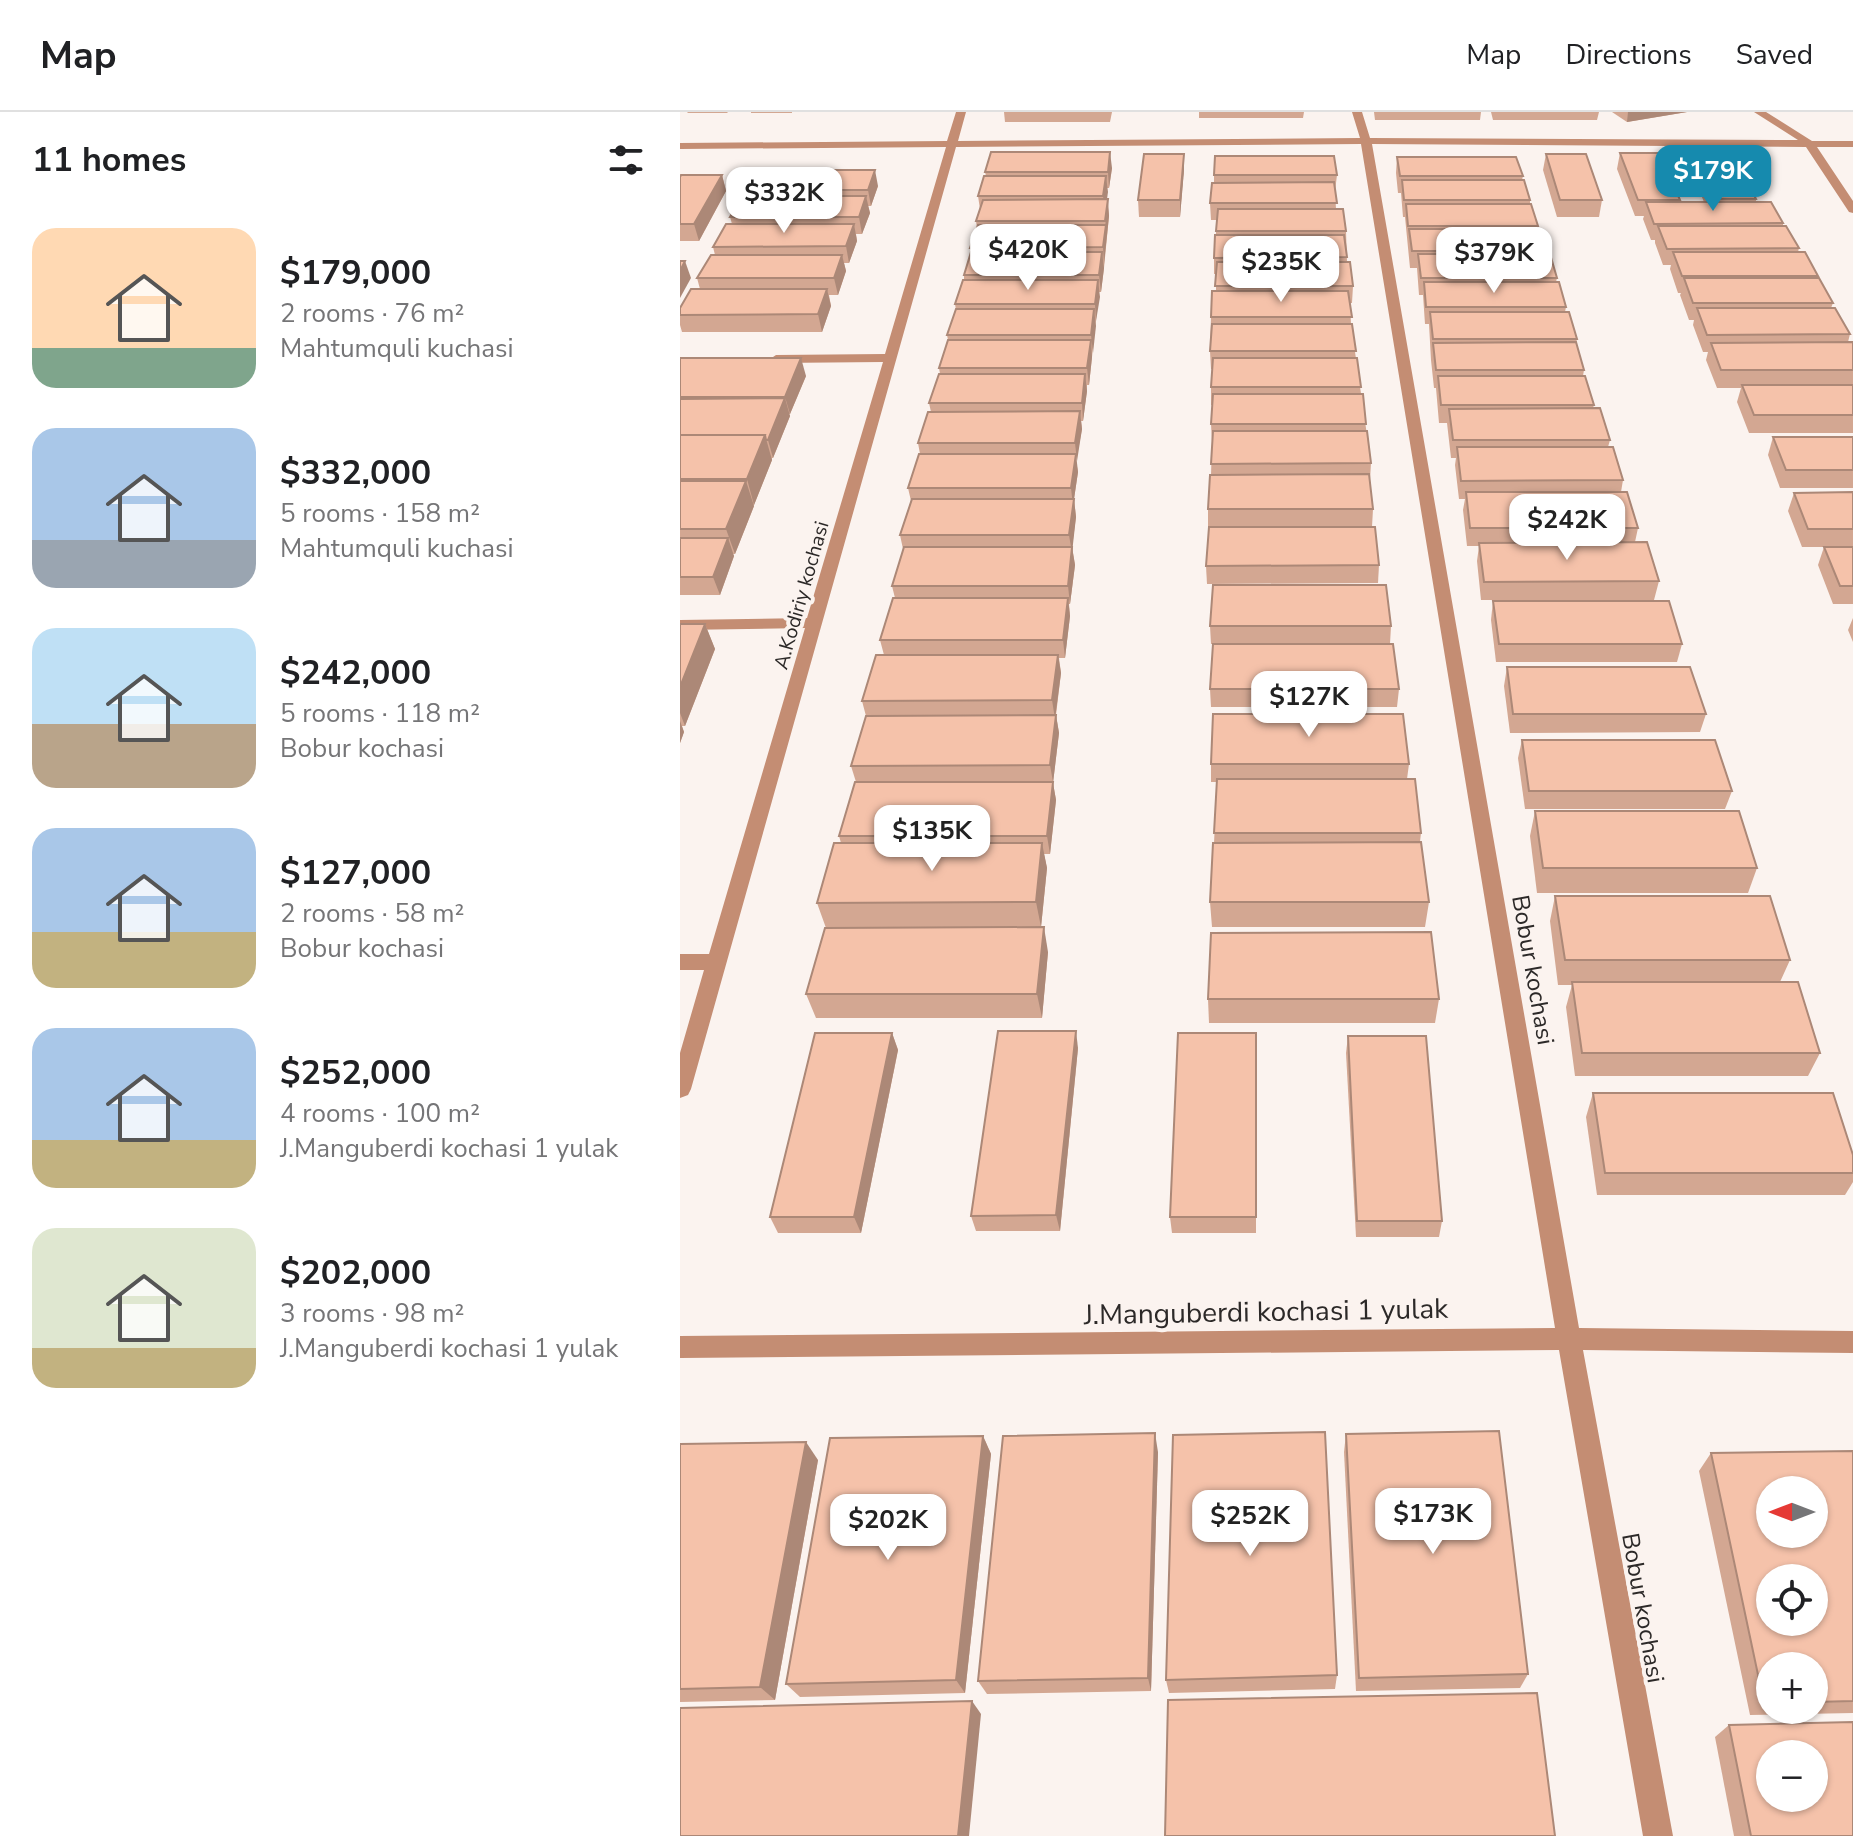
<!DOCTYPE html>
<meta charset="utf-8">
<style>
body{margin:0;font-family:"Nunito Sans",sans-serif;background:#f2f2f2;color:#202124;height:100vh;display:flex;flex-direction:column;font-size:30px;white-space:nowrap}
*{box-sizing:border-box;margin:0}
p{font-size:26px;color:#757577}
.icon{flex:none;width:44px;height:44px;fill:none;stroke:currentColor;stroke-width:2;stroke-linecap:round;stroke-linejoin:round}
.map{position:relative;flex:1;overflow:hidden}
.side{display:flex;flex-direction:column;background:#fff;width:680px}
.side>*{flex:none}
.needle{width:52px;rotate:270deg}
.buttons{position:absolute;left:1076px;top:1364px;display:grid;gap:16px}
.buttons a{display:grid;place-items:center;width:72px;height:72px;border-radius:50%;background:#fff;box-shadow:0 2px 6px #0004;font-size:40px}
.price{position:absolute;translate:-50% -68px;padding:0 18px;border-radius:16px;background:#fff;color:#222;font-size:26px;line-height:52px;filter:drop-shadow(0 2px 4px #0008)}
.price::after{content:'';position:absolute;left:50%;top:48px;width:24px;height:18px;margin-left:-12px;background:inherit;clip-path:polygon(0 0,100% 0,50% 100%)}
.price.active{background:#168aae;color:#fff}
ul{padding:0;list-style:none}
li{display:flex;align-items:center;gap:24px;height:200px;padding:0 32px}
li span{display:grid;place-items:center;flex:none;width:224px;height:160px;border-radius:24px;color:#555}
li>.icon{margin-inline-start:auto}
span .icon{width:96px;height:96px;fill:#fffc;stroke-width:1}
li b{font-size:34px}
h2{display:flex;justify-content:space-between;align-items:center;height:96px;padding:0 32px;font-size:34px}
header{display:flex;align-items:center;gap:48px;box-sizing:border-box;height:112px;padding:0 40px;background:#fff;border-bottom:2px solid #e0e0e0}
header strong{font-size:38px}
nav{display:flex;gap:44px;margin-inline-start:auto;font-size:28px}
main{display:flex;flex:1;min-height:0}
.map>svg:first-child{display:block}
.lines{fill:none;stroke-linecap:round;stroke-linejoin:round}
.street{fill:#c48d73;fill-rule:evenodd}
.wall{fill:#d3a792;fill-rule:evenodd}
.shaded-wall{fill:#ac8877}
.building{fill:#f5c2aa;stroke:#ac8877;stroke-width:2;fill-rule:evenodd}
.labels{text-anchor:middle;stroke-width:8;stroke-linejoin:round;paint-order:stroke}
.far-street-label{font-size:20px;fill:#2c2928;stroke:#fbf3ef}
.street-label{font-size:24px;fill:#2c2928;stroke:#fbf3ef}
.near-street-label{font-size:28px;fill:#2c2928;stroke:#fbf3ef}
</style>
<header>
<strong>Map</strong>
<nav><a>Map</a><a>Directions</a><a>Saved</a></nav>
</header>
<main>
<section class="side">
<h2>11 homes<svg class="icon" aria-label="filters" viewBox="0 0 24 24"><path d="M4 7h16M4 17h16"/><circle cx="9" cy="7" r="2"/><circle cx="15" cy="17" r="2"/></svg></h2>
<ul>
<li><span style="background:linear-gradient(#ffd9b3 75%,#7fa58c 0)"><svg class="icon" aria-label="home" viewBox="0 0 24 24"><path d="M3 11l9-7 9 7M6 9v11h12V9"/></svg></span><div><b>$179,000</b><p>2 rooms · 76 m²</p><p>Mahtumquli kuchasi</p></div></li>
<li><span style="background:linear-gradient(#a9c7e8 70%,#9aa5b1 0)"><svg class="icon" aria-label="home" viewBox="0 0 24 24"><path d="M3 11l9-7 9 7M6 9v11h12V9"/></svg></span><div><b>$332,000</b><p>5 rooms · 158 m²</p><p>Mahtumquli kuchasi</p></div></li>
<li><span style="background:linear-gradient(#bfe0f5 60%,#b9a48a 0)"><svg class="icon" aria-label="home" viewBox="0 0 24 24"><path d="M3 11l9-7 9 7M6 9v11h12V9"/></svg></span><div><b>$242,000</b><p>5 rooms · 118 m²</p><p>Bobur kochasi</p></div></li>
<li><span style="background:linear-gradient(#a9c7e8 65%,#c2b280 0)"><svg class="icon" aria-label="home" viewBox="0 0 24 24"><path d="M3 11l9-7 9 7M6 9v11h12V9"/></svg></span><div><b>$127,000</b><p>2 rooms · 58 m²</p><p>Bobur kochasi</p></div></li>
<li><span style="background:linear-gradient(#a9c7e8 70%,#c2b280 0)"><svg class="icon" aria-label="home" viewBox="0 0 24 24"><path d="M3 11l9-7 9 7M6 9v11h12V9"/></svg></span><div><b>$252,000</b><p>4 rooms · 100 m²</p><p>J.Manguberdi kochasi 1 yulak</p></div></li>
<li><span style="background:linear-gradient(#dfe7d0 75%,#c2b280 0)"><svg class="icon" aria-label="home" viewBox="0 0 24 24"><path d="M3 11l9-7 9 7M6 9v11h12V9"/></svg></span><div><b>$202,000</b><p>3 rooms · 98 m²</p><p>J.Manguberdi kochasi 1 yulak</p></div></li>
</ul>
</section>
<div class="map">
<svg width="1173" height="1724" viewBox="0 0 1173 1724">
<rect width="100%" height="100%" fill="#fbf3ef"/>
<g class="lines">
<path class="street" d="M276,0H286L278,29L680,26L672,0H682L690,26L1118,28L1074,0H1086L1132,29H1173V35H1137L1173,89V101L1169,100L1126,35L692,32L899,1216L1173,1219V1241L903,1238L993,1724H963L879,1238L0,1246V1224L875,1216L681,32L276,35L11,977L8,983L0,986V941L24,858H0V842H29L125,516L0,518V508L127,506L203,250L96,251L90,247L96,243L205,242L266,35L0,37V31L267,29Z"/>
</g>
<g class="wall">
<path d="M7,0H48L47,1H8Z"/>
<rect x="71" y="0" width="41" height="1"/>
<path d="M324,0H432L430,10H325Z"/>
<path d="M519,0H624L623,6H519Z"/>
<path d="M694,0H801L800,8H695Z"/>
<path d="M811,0H919L917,8H813Z"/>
<path d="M932,0H1007L947,10Z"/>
<path d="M940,41L1000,88L999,90H1024L1010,57L1013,41L1076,87V90L1103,111V114L1119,136L1118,140L1138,164L1137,166L1153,191L1151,196L1170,222L1168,230H1173V321H1069L1057,290L1061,276H1037L1026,248L1028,240H1023L1013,213L1014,208H1009L1000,183L1001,181H998L990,157L991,153H983L975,131V128H971L963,107L964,104H955L937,57Z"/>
<path d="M504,42V58L500,105H459L458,88Z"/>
<path d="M866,42L922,88L919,105H877L863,58Z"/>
<path d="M717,45L843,64L842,68L850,88V92L858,114L857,117L864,139V142L877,166L876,170L886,195L885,200L897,227L896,232L904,258L903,264L914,293L913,296L930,328L928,335L943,368L941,380L958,416L955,430L979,469L974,488H801L797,449L799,434H787L783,398L785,387H779L775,353L776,346H771L767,311H759L756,276H754L751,248L749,212H745L743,183H739L737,156H730L725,105H723L721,81H718L716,61Z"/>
<path d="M432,56L429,76H427V87L429,104L424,156L421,180H419L409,273H407V279L403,309H401L402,317L396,349L398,360L394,387L396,405L392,435L395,453L390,492H389L390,504L385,546H379L381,561L376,603L379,621L373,671L376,688L370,742H364L367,756L361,815L146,816L137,791L161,731L159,724L176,670L171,654L186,604L182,589L204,543L200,528L215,486L212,474L223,437L220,423L231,389L228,376L240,342L238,331L251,300L249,291L260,262L259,256L268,228L267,223L276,198L275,192L284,168V163L291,140L290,136L297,116L296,109L300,97L298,84L306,64L305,60Z"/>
<path d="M42,63L46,79L19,129H0V65Z"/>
<path d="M534,63H657L655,79L656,97L666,119L667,150L673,174L672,191H670L671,212L691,351L690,368L693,397L692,415H528V397L531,363L532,330L531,312L533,293H531V275L532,257H531L530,239L531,205L536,179V162H534V146L537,108H531L530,91L534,71Z"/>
<path d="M198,74L191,94H188L190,101L182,122H176L177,129L169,151H164L166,159L158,183H149L151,194L142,220H2L0,213V196L20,177L17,166L35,143L33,135L52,112L50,105L65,84L63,78Z"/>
<path d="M0,246L126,264L110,302H109L110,304L93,346H92V348L74,393H73L74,394L55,442H53L54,444L40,483H0Z"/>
<path d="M1093,325H1173V376H1100L1088,343Z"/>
<path d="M1173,380V492H1153L1138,453L1144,435H1122L1108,399L1114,381Z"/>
<path d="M699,453L698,471L527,472L526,454Z"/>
<path d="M813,489L1002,532L997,550H816L811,508Z"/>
<path d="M1173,506V530L1168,518Z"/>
<path d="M0,512H25L35,537L5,614H2L4,620L0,631Z"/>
<path d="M530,514H711L710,532L719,577L717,595H531L530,577L533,532H531Z"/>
<path d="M827,555L1026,602L1020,620L830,621L824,574Z"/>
<path d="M842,628L1052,679L1045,697H845L838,646Z"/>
<path d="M531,652H729L727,667L741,721L740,730L749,790L745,815H532L530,790L534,731L537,670H531Z"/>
<path d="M855,699L1077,756L1068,781H857L850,724Z"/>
<path d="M875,784L1110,848L1100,870L1140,941L1128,964H895L886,895L892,873H878L870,809Z"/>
<path d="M368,840L362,906H136L126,882Z"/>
<path d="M528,887H759L755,911H529Z"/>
<path d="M212,921L218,938L181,1121H98L90,1105Z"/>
<path d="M576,921V1121H492L490,1105Z"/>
<path d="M668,924L762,1109L759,1125H676L666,941Z"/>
<path d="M398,936L380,1119H296L291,1104Z"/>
<path d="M913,981L1173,1043V1070L1165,1083H917L906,1005Z"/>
<path d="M666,1322L848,1562L840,1576L676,1579L664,1340Z"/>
<path d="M303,1324L311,1342L285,1581L120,1585L106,1572Z"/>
<path d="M0,1332L138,1348L95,1588L0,1590Z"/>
<path d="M1173,1339V1601L1070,1603L1019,1359L1031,1341ZM1090,1554H1134V1598H1090Z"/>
<path d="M478,1340L471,1579L307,1582L298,1569Z"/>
<path d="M657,1563L655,1577L489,1581L486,1568Z"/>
<path d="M1049,1613L1173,1724H1054L1035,1625Z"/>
</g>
<g class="shaded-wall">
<path d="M948,0H1007L947,10Z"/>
<path d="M430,40L432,56L429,76L428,60Z"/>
<path d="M504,42V58L500,105V88Z"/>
<path d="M195,58L198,74L191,94L188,78Z"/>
<path d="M42,63L46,79L19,129L14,112Z"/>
<path d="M426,64L428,80L425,101L423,84Z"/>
<path d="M186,84L190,101L182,122L179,105Z"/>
<path d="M428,87L429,104L424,152L423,135Z"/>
<path d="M174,112L177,129L169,151L166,134Z"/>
<path d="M422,140L424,156L421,180L419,163Z"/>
<path d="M162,143L166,159L158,183L154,166Z"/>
<path d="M5,149L11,166L0,186V159Z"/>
<path d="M418,168L420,185L416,209L415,192Z"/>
<path d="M147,177L151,194L142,220L138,202Z"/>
<path d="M414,197L416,214L413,241L411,223Z"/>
<path d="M411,228L412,245L409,273L407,256Z"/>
<path d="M121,246L126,264L110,302L105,285Z"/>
<path d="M405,262L407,279L403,309L402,291Z"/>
<path d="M105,286L110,304L93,346L88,328Z"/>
<path d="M400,299L402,317L397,349L395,331Z"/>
<path d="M85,323L92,348L74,393L67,367Z"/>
<path d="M396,342L398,360L394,387L396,405L392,441L389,423L393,394L391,376Z"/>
<path d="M66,369L74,394L55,442L46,417Z"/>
<path d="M48,426L54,444L40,483L33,465Z"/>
<path d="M392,435L395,453L390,492L388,474Z"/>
<path d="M388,486L390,504L385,546L383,528Z"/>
<path d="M25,512L35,537L5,614L0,601V575Z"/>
<path d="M378,543L381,561L375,607L372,588Z"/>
<path d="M376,603L379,621L373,671L376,688L370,742L367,724L373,670L370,653Z"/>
<path d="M0,609L4,620L0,631Z"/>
<path d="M362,731L367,756L361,815L356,790Z"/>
<path d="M364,815L368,840L362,906L357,882Z"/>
<path d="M396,919L398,936L380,1119L376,1103Z"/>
<path d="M212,921L218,938L181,1121L174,1105Z"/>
<path d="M475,1321L478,1340L471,1579L468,1566Z"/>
<path d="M303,1324L311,1342L285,1581L276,1568Z"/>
<path d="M126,1330L138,1348L95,1588L80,1575Z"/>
<path d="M292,1589L301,1602L289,1724H278Z"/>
</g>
<g class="building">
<path d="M311,40H430L428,60H305Z"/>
<path d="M940,41H980L1000,88H958Z"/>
<path d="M1013,41H1053L1076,87H1034Z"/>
<path d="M464,42H504L500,88H458Z"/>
<path d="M866,42H906L922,88H880Z"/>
<path d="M535,44H654L657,63H534Z"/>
<path d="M717,45H836L843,64H720Z"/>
<path d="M74,58H195L188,78H63Z"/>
<path d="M1,63H42L14,112H0V65Z"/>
<path d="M304,64H426L423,84H298Z"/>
<path d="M722,68H844L850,88H724Z"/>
<path d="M654,70L657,91H530L532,71Z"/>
<path d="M62,84H186L179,105H50Z"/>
<path d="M428,87L425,109H296L303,88Z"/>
<path d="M966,90H1091L1103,111L974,112Z"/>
<path d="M726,92H851L858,114H728Z"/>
<path d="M538,97H663L666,119H536Z"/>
<path d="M46,112H174L166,134L33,135Z"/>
<path d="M298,113H426L423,135L290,136Z"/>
<path d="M978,114H1106L1119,136L987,137Z"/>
<path d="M729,117H858L864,139H732Z"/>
<path d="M535,123H664L667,145L534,146Z"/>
<path d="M291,140H422L419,163H284Z"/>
<path d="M993,140H1125L1138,164H1002Z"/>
<path d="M738,142H870L877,166H741Z"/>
<path d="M31,143H162L154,166H17Z"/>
<path d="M0,149H5L0,159Z"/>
<path d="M537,150H670L673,174H535Z"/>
<path d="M1004,166H1139L1153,191H1013Z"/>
<path d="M283,168H418L415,192H275Z"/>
<path d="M744,170H879L886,195H746Z"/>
<path d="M11,177H147L138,202L0,203V196Z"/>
<path d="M532,179H668L672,205H531Z"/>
<path d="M1017,196H1155L1170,222L1027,223Z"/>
<path d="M276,197H414L411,223H267Z"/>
<path d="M750,200H889L897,227H753Z"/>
<path d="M532,212H672L676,239H530Z"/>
<path d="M268,228H411L407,256H259Z"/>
<path d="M896,230L904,258H756L753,231Z"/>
<path d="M1173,230V258H1041L1031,231Z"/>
<path d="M0,246H121L105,285H0Z"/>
<path d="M533,246H677L681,275H531Z"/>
<path d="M259,262H405L402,291H249Z"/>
<path d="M758,264H905L914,293H761Z"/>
<path d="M1062,273H1173V303H1074Z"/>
<path d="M533,282H683L686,312H531Z"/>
<path d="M105,286L88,328H86L85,323H0V287Z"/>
<path d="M920,296L930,328H773L769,297Z"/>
<path d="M400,299L395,331H238L248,300Z"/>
<path d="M533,319H687L691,351L531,352Z"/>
<path d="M0,323H85L67,367H0Z"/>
<path d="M1093,325H1173V358H1106Z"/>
<path d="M777,335H933L943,368L781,369Z"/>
<path d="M239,342H396L391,376H228Z"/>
<path d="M689,362L693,397H528L530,363Z"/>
<path d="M0,369H66L46,417H0Z"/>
<path d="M786,380H947L958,416H790Z"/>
<path d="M1173,380V417H1128L1114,381Z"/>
<path d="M232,387H394L389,423H220Z"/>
<path d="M529,415H695L699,453L526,454Z"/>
<path d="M0,426H48L33,465H0Z"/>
<path d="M967,430L979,469L804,470L799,431Z"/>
<path d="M224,435H392L388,474H212Z"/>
<path d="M1144,435H1173V474H1160Z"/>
<path d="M533,473H706L711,514H530Z"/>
<path d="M213,486H388L383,528H200Z"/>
<path d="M813,489H989L1002,532H819Z"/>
<path d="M0,512H25L0,575Z"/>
<path d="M533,532H713L719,577H530Z"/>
<path d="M196,543H378L372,588L182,589Z"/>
<path d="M827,555H1010L1026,602H833Z"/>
<path d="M533,602H723L729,652H531Z"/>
<path d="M376,603L370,653L171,654L186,604Z"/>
<path d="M842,628H1035L1052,679H849Z"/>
<path d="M537,667H735L741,721H534Z"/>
<path d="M175,670H373L367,724H159Z"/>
<path d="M855,699H1059L1077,756H863Z"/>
<path d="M741,730L749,790H530L533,731Z"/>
<path d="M154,731H362L356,790L137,791Z"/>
<path d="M875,784H1090L1110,848H885Z"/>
<path d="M364,815L357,882H126L145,816Z"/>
<path d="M751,820L759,887H528L531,821Z"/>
<path d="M892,870H1118L1140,941H902Z"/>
<path d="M318,919H396L376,1103L291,1104Z"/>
<path d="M135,921H212L174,1105H90Z"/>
<path d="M498,921H576V1105H490Z"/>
<path d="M668,924H746L762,1109H677Z"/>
<path d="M913,981H1153L1173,1043V1061H925Z"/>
<path d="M819,1319L848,1562L679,1566L666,1322Z"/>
<path d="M645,1320L657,1563L486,1568L493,1323Z"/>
<path d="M475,1321L468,1566L298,1569L323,1324Z"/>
<path d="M303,1324L276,1568L106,1572L150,1326Z"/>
<path d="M126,1330L80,1575L0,1577V1332Z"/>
<path d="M1173,1339V1589L1134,1590V1554H1090V1590L1084,1591L1031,1341ZM1090,1378H1134V1422H1090ZM1090,1466H1134V1510H1090Z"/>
<path d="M857,1581L875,1724H485L488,1588Z"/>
<path d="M292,1589L278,1724H0V1596Z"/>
<path d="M1173,1610V1724H1071L1049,1613ZM1090,1642H1134V1686H1090Z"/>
</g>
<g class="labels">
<g class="far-street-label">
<text transform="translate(121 483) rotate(-74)" y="7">A.Kodiriy kochasi</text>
</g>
<g class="street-label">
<text transform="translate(853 858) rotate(80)" y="8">Bobur kochasi</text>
<text transform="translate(963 1496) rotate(80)" y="8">Bobur kochasi</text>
</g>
<g class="near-street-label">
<text transform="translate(586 1199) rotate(-1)" y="10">J.Manguberdi kochasi 1 yulak</text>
</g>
</g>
</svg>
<div class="buttons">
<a><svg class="needle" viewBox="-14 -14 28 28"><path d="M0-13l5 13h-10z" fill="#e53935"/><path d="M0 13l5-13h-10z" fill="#757577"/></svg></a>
<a><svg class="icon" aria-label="locate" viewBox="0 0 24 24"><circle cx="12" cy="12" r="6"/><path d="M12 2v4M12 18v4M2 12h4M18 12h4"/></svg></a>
<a>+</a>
<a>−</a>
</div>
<b class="price active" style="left:1033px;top:101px">$179K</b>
<b class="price" style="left:104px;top:123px">$332K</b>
<b class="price" style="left:348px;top:180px">$420K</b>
<b class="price" style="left:814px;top:183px">$379K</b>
<b class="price" style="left:601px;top:192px">$235K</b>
<b class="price" style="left:887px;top:450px">$242K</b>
<b class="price" style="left:629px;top:627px">$127K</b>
<b class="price" style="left:252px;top:761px">$135K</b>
<b class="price" style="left:753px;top:1444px">$173K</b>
<b class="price" style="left:570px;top:1446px">$252K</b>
<b class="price" style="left:208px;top:1450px">$202K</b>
</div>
</main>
